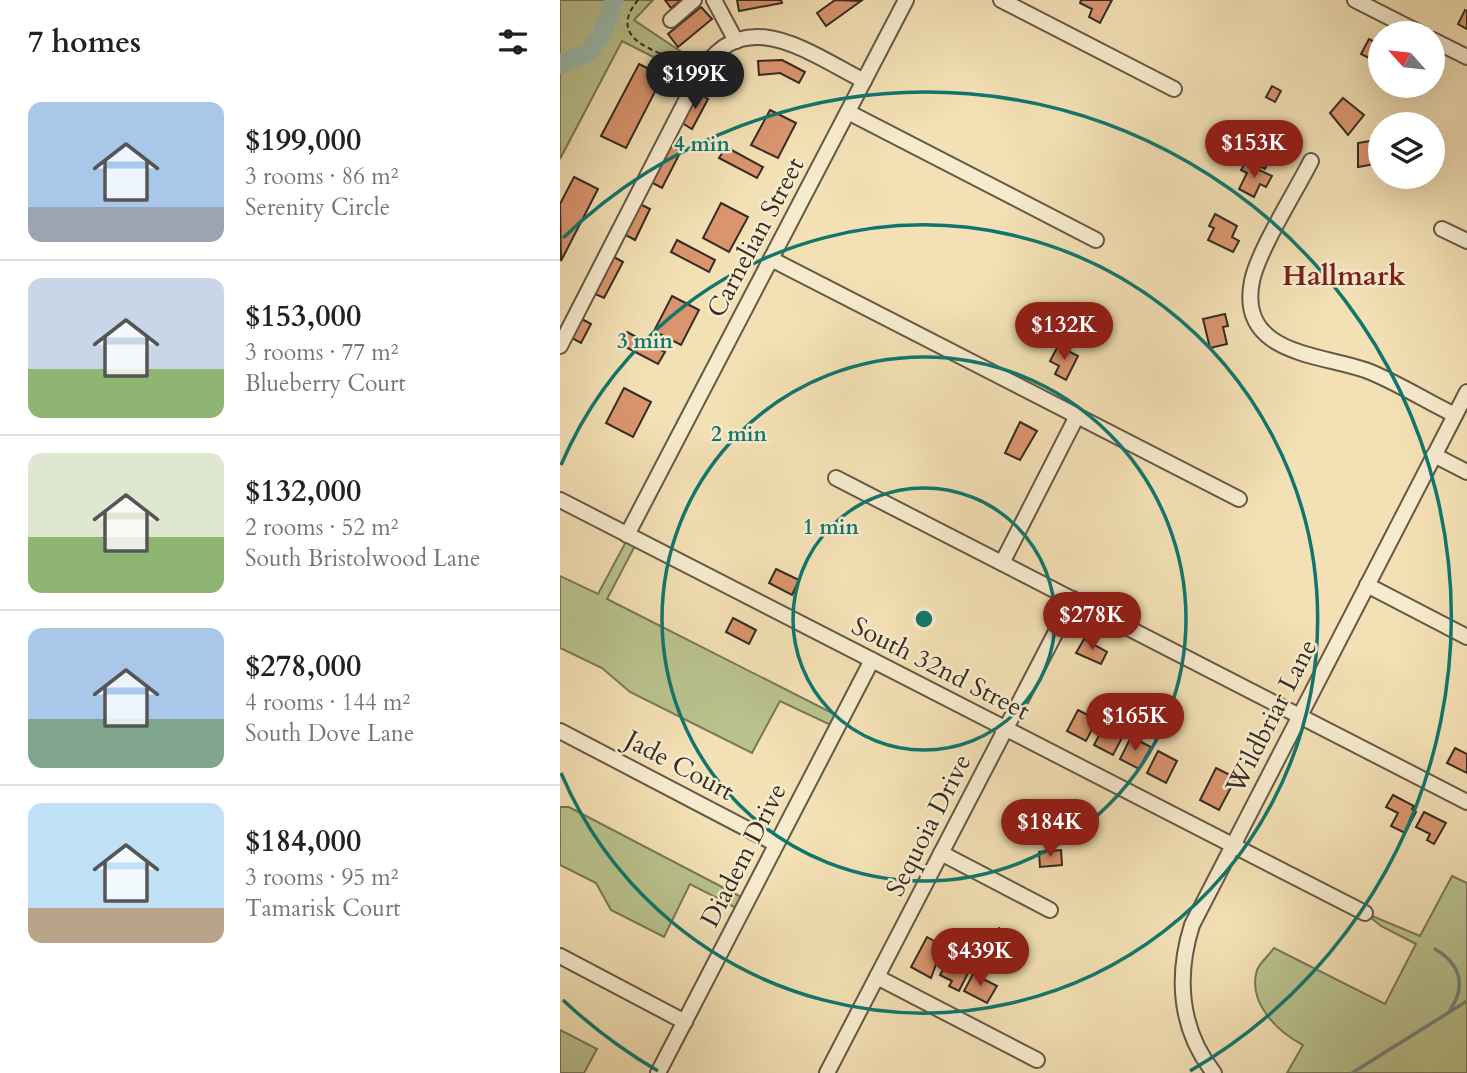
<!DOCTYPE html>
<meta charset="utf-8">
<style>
body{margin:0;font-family:Cardo,serif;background:#f2f2f2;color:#202124;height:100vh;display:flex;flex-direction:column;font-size:26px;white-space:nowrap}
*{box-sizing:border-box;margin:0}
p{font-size:23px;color:#757577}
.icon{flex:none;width:38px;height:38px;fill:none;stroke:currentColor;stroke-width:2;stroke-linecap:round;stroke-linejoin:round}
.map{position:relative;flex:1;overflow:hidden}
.panel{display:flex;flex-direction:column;background:#fff;width:560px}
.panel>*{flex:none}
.needle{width:46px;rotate:297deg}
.buttons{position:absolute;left:808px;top:21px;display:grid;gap:14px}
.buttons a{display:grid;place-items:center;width:77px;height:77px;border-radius:50%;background:#fff;box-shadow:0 7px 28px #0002;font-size:35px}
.price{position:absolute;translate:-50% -60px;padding:0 16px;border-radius:24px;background:#8f2418;color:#fff;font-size:23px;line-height:46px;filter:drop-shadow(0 2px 4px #0008)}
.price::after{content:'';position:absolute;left:50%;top:42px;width:21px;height:16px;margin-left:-10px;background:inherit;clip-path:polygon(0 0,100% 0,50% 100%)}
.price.active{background:#222;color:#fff}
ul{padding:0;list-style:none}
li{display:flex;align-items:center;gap:21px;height:175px;padding:0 28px}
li+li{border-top:2px solid #e0e0e0}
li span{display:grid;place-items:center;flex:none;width:196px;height:140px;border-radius:14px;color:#555}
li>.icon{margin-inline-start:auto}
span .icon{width:84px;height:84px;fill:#fffc;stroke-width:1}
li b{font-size:30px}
h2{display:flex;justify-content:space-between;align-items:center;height:84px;padding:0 28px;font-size:30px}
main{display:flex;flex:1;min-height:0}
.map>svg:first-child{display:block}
.green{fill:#b9c28e;stroke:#777758;stroke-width:2}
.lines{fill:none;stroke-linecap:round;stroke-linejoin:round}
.stream{stroke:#728378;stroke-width:3.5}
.river{stroke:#9bbdb0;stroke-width:19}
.building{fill:#da956e;stroke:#352c23;stroke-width:2}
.minor-casing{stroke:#645947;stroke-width:18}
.path{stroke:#352c23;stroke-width:2;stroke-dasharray:5 3.5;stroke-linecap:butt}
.minor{stroke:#f7ebce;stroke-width:14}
.ring{fill:none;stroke:#0f766e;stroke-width:3.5}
.labels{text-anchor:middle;stroke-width:5;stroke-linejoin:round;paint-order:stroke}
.street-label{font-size:26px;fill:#352c23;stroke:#f7ebce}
.neighbourhood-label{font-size:28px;font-weight:bold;fill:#7a1f14;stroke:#f7ebce}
.centre{fill:#0f766e;stroke:#f7ebce;stroke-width:3.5}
.ring-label{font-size:21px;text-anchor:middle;font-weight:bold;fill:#0f766e;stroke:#f7ebce;stroke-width:5;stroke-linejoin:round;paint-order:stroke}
</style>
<main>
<section class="panel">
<h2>7 homes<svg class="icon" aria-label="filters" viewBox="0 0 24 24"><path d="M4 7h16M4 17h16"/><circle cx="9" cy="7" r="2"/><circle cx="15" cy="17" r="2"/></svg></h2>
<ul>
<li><span style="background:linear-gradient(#a9c7e8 75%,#9aa5b1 0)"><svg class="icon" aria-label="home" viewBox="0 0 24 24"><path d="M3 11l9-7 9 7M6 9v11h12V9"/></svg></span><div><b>$199,000</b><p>3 rooms · 86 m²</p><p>Serenity Circle</p></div></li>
<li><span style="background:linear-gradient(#c9d6e8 65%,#8fb573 0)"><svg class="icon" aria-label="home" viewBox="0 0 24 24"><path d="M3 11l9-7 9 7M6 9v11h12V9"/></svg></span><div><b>$153,000</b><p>3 rooms · 77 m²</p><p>Blueberry Court</p></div></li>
<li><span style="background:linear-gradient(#dfe7d0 60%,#8fb573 0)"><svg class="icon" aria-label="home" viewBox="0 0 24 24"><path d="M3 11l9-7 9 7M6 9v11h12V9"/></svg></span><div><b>$132,000</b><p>2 rooms · 52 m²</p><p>South Bristolwood Lane</p></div></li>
<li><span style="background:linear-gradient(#a9c7e8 65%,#7fa58c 0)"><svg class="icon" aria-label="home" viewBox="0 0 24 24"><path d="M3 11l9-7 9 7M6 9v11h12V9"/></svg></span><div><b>$278,000</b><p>4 rooms · 144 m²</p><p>South Dove Lane</p></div></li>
<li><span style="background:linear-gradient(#bfe0f5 75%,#b9a48a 0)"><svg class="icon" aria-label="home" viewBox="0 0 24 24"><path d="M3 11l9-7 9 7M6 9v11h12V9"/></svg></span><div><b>$184,000</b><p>3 rooms · 95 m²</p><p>Tamarisk Court</p></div></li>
</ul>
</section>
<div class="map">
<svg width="907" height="1073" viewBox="0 0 907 1073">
<rect width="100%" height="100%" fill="#f3e0b4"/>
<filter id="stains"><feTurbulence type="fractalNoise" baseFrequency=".00286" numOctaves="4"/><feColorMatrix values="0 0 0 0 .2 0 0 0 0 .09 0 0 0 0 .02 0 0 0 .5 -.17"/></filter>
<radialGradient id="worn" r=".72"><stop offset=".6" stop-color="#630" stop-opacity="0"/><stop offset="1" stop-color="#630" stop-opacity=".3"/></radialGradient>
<g class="green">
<path d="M0,0H93L74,20L144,67L137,79L62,41L0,159Z"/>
<path d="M69,536L78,540L47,599L282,718L277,728L220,701L192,753L70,692L42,668L0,648V576L38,594Z"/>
<path d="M0,807H9L187,900L182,911L130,884L104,937L51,910L36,883L0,865Z"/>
<path d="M892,876L907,883V1073H727L743,1045C718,1032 687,1003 697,970C700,963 709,955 714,948L825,1004L856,944L821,926L805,913L860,936Z"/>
<path d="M0,1030L37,1049L24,1073H0Z"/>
</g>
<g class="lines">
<g class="stream">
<path d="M875,949C900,964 907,985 890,1010"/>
<path d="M792,1073L907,1001"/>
</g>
<path class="river" d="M0,64L28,53L42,33L54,0"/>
</g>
<g class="building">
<path d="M105,0H121L111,8Z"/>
<path d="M177,0H221L222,3L179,11Z"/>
<path d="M275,0L301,1L266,26L257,13Z"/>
<path d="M521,0H552L540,23L529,17L532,9L520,3Z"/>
<path d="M141,7L152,19L118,47L108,34Z"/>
<path d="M905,10L907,11V29L898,24Z"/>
<path d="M809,39L821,45V64L801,54Z"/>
<path d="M222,60L245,72L239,83L220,73L199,75L198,61Z"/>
<path d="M79,64L103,76L66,148L41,136Z"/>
<path d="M712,86L721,91L715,102L706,97Z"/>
<path d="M138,93L148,99L132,129L122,123Z"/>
<path d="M783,98L804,115L788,135L770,113Z"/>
<path d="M210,110L236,123L218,158L191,145Z"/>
<path d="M690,134L711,145L708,151L710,158L705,169L682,157Z"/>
<path d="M821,139V163L798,167V143Z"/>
<path d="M110,146L121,151L102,188L91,182Z"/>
<path d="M166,147L203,167L197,178L159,158Z"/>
<path d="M685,163L712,176L706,187L700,184L694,197L679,189L687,173L681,170Z"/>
<path d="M14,177L38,189L1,261L0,204Z"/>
<path d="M161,203L188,217L169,252L143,238Z"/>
<path d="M80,204L90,209L75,240L64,234Z"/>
<path d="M655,214L677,226L672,237L679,241L673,252L648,240L654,228L649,226Z"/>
<path d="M117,240L155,260L149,272L111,252Z"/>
<path d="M52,256L63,262L44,298L33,293Z"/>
<path d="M112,296L139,310L121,345L94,331Z"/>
<path d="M665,314L668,326L663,327L667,344L650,348L643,319Z"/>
<path d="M20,318L31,324L21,343L10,337Z"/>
<path d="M67,332L105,352L98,364L60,344Z"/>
<path d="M498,346L518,356L506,380L495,374L499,366L490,361Z"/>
<path d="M64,388L91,402L73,437L46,423Z"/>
<path d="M460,422L477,431L460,460L445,453Z"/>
<path d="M216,569L239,580L232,595L209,583Z"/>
<path d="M173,618L196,630L189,644L166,632Z"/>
<path d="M524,639L547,652L541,664L516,653Z"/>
<path d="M518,710L537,720L526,741L507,731Z"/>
<path d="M545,724L564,734L553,755L534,745Z"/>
<path d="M571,737L591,747L579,769L560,759Z"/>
<path d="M895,748L907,754V773L887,763Z"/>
<path d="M598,751L617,761L606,783L587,773Z"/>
<path d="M656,768L676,778L659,810L640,800Z"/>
<path d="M833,795L854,806L852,809L856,812L845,833L831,826L838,813L826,807Z"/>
<path d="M864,812L886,823L874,844L867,840L870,834L856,827Z"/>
<path d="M501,850L502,865L480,867L479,852Z"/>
<path d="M439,928L466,945L457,959L430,942Z"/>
<path d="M367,937L383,946L371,978L351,967Z"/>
<path d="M387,962L408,973L399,991L389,986L392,981L380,975Z"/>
<path d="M413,974L437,986L427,1003L404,991Z"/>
</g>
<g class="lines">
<g class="minor-casing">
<g id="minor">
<path d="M154,0L176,41"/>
<path d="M441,0L614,89"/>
<path d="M795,0L860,33"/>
<path d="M111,20L134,0"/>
<path d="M873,40L907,57"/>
<path d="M288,112L536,240"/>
<path d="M751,161C736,191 698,251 692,281C677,356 763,354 808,371C838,383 866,401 895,415"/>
<path d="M882,229L907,241"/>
<path d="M211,259L679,499"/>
<path d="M0,346L137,79C180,0 246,51 304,81"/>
<path d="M874,455L907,472"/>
<path d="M276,478L907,802"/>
<path d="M0,500L805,913"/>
<path d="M67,535L346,0"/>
<path d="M442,563L517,416"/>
<path d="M807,585L907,637"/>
<path d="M0,731L216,844"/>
<path d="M381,853L490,910"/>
<path d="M0,956L125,1022"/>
<path d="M317,977L477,1060"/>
<path d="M98,1073L312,660"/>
<path d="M267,1073L513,599"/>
<path d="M654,1073C619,1029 616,976 632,925L907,392"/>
</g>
</g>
<path class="path" d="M78,0C45,40 97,51 126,64"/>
<use href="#minor" class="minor"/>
</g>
<g class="ring">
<circle cx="364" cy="619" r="131"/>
<circle cx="364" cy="619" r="262"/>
<path d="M1 465A394 394 0 1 1 1 773"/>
<path d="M98 1071A525 525 0 0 1 3 1000M3 238A525 525 0 1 1 630 1071"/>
</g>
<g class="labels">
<g class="street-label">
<text transform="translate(195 237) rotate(-62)" y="9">Carnelian Street</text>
<text transform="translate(381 668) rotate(27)" y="9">South 32nd Street</text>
<text transform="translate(711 716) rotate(-63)" y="9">Wildbriar Lane</text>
<text transform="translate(120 765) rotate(28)" y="9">Jade Court</text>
<text transform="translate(368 825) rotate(-63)" y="9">Sequoia Drive</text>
<text transform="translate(183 855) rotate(-63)" y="9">Diadem Drive</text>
</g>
<g class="neighbourhood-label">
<text x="784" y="285">Hallmark</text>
</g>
</g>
<circle cx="364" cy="619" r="10" class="centre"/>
<g class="ring-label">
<text x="142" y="151">4 min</text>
<text x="85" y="348">3 min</text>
<text x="179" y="441">2 min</text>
<text x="271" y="534">1 min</text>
</g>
<rect width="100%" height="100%" filter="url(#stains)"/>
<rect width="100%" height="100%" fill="url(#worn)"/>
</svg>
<div class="buttons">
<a><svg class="needle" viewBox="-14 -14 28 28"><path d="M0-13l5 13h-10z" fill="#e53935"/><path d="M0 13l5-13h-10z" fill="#757577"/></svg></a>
<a><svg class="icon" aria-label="layers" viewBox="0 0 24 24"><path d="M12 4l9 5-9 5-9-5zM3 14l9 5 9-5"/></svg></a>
</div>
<b class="price active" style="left:135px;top:111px">$199K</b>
<b class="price" style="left:694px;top:180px">$153K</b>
<b class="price" style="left:504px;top:362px">$132K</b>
<b class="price" style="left:532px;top:652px">$278K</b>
<b class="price" style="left:575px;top:753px">$165K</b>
<b class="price" style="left:490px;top:859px">$184K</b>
<b class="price" style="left:420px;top:988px">$439K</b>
</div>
</main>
